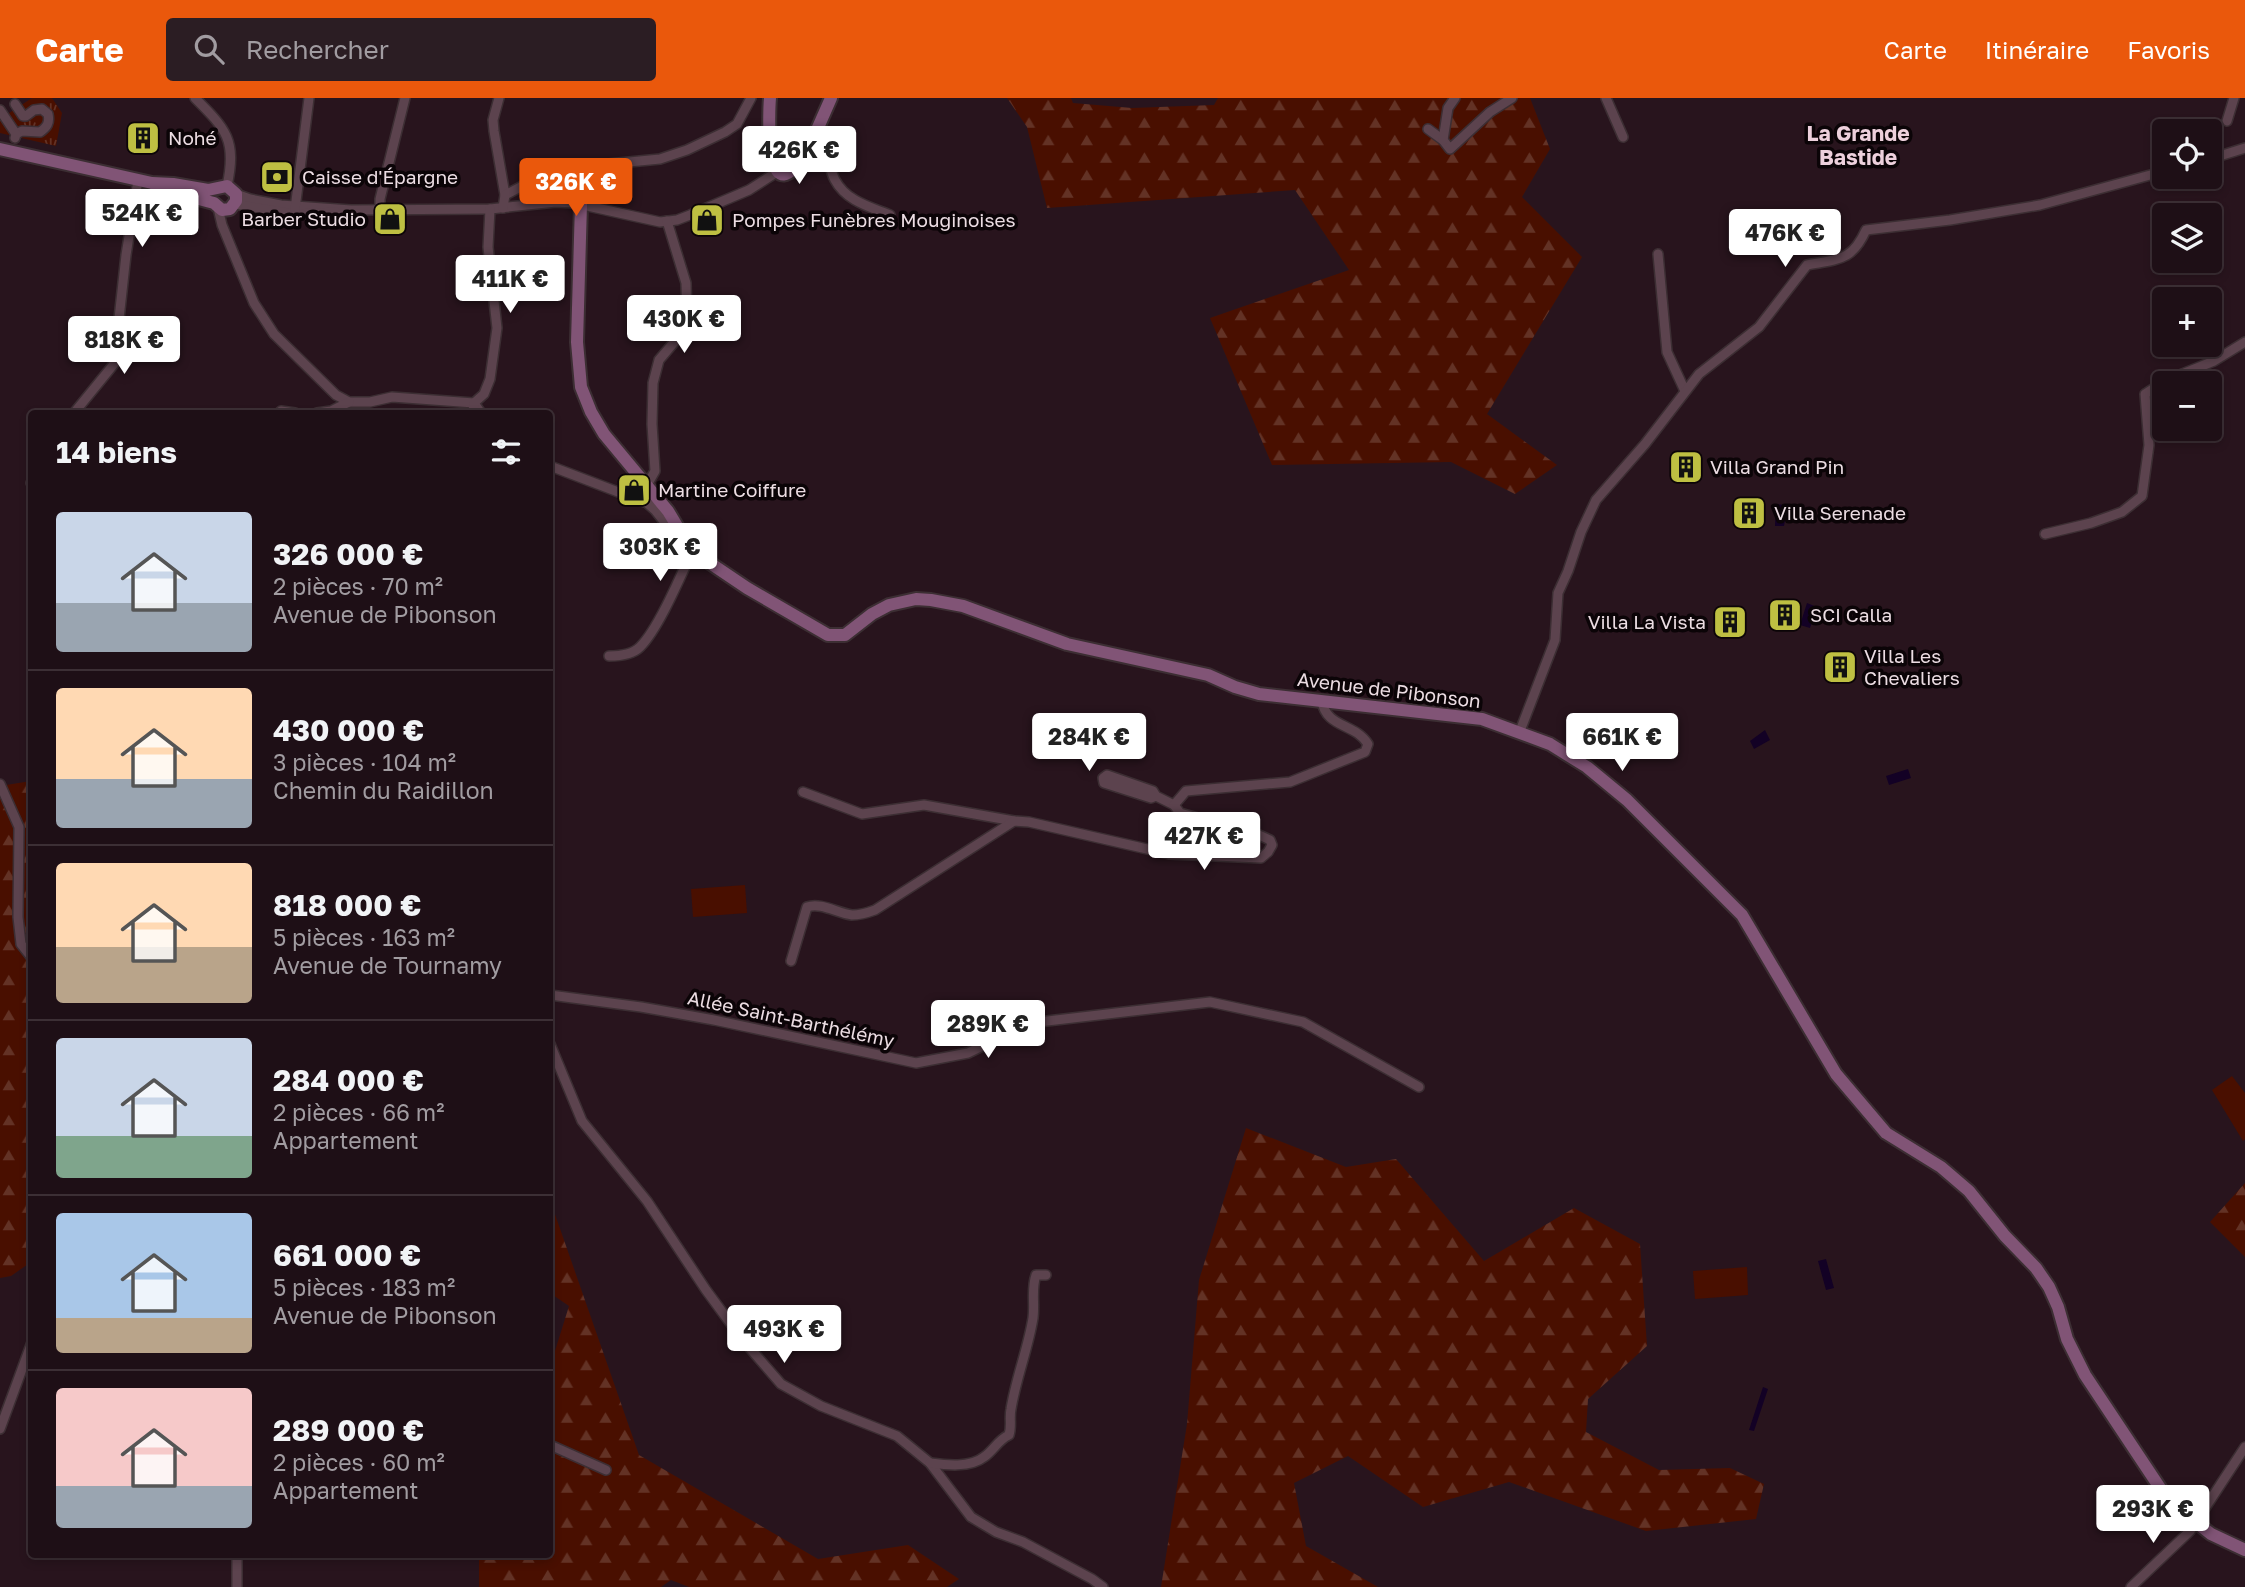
<!DOCTYPE html>
<html lang="fr">
<meta charset="utf-8">
<style>
body{margin:0;font-family:"Golos Text",sans-serif;background:#2b1d23;color:#f1f3f6;height:100vh;display:flex;flex-direction:column;font-size:26px;white-space:nowrap}
*{box-sizing:border-box;margin:0}
p{font-size:23px;color:#a19ca1}
.icon{flex:none;width:38px;height:38px;fill:none;stroke:currentColor;stroke-width:2;stroke-linecap:round;stroke-linejoin:round}
.map{position:relative;flex:1;overflow:hidden}
.details{position:absolute;left:28px;top:312px;width:525px;height:1148px;display:flex;flex-direction:column;background:#1e0f16;border-radius:7px;box-shadow:0 4px 10px #0003,0 0 0 2px #3c2f35}
.details>*{flex:none}
.tools{position:absolute;left:2152px;top:21px;display:grid;gap:14px}
.tools a{display:grid;place-items:center;width:70px;height:70px;border-radius:7px;background:#1e0f16;box-shadow:0 4px 10px #0003,0 0 0 2px #3c2f35;font-size:35px}
.price{position:absolute;translate:-50% -60px;padding:0 16px;border-radius:7px;background:#fff;color:#222;font-size:23px;line-height:46px;filter:drop-shadow(0 2px 4px #0008)}
.price::after{content:'';position:absolute;left:50%;top:42px;width:21px;height:16px;margin-left:-10px;background:inherit;clip-path:polygon(0 0,100% 0,50% 100%)}
.price.selected{background:#ea580c;color:#fff}
ul{padding:0;list-style:none}
li{display:flex;align-items:center;gap:21px;height:175px;padding:0 28px}
li+li{border-top:2px solid #3c2f35}
li span{display:grid;place-items:center;flex:none;width:196px;height:140px;border-radius:7px;color:#555}
li>.icon{margin-inline-start:auto}
span .icon{width:84px;height:84px;fill:#fffc;stroke-width:1}
li b{font-size:30px}
h2{display:flex;justify-content:space-between;align-items:center;height:84px;padding:0 28px;font-size:30px}
header{display:flex;align-items:center;gap:42px;box-sizing:border-box;height:98px;padding:0 35px;background:#ea580c;color:#fff}
header strong{font-size:33px}
nav{display:flex;gap:38px;margin-inline-start:auto;font-size:24px}
.search{width:490px;height:63px;background:#2b1d23;display:flex;align-items:center;gap:18px;box-sizing:border-box;padding:0 24px;border-radius:7px;color:#a19ca1;font-size:26px}
.map>svg:first-child{display:block}
.grass{fill:url(#grass-tufts)}
.forest{fill:url(#forest-firs)}
.pitch{fill:#490f00}
.water{fill:#130125}
.lines{fill:none;stroke-linecap:round;stroke-linejoin:round}
.street-casing{stroke:#3c2e33;stroke-width:12}
.secondary-casing{stroke:#3c2e33;stroke-width:16}
.street{stroke:#5c434e;stroke-width:9}
.secondary{stroke:#815476;stroke-width:12}
.labels{text-anchor:middle;stroke-width:7;stroke-linejoin:round;paint-order:stroke}
.poi-label{font-size:19px;fill:#ecdde3;stroke:#0b0407;text-anchor:start}
.street-label{font-size:19px;fill:#ecdde3;stroke:#0b0407}
.neighbourhood-label{font-size:21px;font-weight:bold;fill:#edd0dc;stroke:#0b0407}
</style>
<header>
<strong>Carte</strong>
<div class="search"><svg class="icon" aria-label="search" viewBox="0 0 24 24"><circle cx="10" cy="10" r="6"/><path d="M15 15l6 6"/></svg>Rechercher</div>
<nav><a>Carte</a><a>Itinéraire</a><a>Favoris</a></nav>
</header>
<div class="map">
<svg width="2245" height="1489" viewBox="0 0 2245 1489">
<defs>
<pattern id="grass-tufts" width="24" height="20" patternUnits="userSpaceOnUse" patternTransform="scale(1.75)"><rect width="24" height="20" fill="#490f00"/><path d="M3 7l-1-3M5 7V3M7 7l1-3M15 17l-1-3M17 17v-4M19 17l1-3" fill="none" stroke="#633225"/></pattern>
<pattern id="forest-firs" width="22" height="20" patternUnits="userSpaceOnUse" patternTransform="scale(1.75)"><rect width="22" height="20" fill="#490f00"/><path d="M5 1l3.5 6h-7zM16 11l3.5 6h-7z" fill="#633225"/></pattern>
</defs>
<rect width="100%" height="100%" fill="#28141d"/>
<path class="grass" d="M32,0H52L62,15L56,48L0,35V21Z"/>
<g class="forest">
<path d="M1007,0H1071L1073,5L1132,10L1214,7L1218,0H1530L1550,51L1522,99L1582,159L1487,316L1557,367L1515,396L1451,364L1272,367L1210,220L1349,172L1295,92L1047,110L1027,29Z"/>
<path d="M31,683V1164L11,1178L0,1180V688Z"/>
<path d="M1246,1030L1346,1069L1396,1061L1484,1163L1574,1110L1640,1146L1647,1248L1588,1301L1586,1334L1659,1372L1730,1370L1764,1386L1756,1421L1646,1433L1509,1384L1423,1409L1348,1358L1294,1385L1306,1448L1378,1489H1161L1187,1326L1199,1182Z"/>
<path d="M2245,1085V1159L2210,1124Z"/>
<path d="M550,1102L639,1357L818,1461L908,1447L959,1481L947,1489H689L671,1482L661,1489H479V1456H550V1269L569,1208L550,1195Z"/>
</g>
<g class="pitch">
<path d="M745,787L747,815L693,819L691,791Z"/>
<path d="M2232,978L2245,995V1041L2243,1043L2212,992Z"/>
<path d="M1747,1169L1748,1197L1695,1201L1693,1173Z"/>
</g>
<g class="water">
<path d="M1776,406L1785,407L1786,417L1784,428H1775Z"/>
<path d="M1807,505L1817,509L1810,530L1800,527Z"/>
<path d="M1765,632L1770,642L1754,651L1750,643Z"/>
<path d="M1908,671L1911,680L1889,687L1886,678Z"/>
<path d="M1826,1161L1834,1190L1826,1192L1818,1163Z"/>
<path d="M1763,1289L1768,1291L1754,1333L1749,1332Z"/>
</g>
<g class="lines">
<g class="street-casing">
<g id="street">
<path d="M195,0C226,31 237,42 227,88"/>
<path d="M499,0L493,22L494,33L505,97"/>
<path d="M1606,0L1623,39"/>
<path d="M15,6L23,18H26L34,12L42,11L48,16C50,25 47,29 40,34L22,33L16,36"/>
<path d="M0,12L16,36L15,40"/>
<path d="M2227,23L2234,0"/>
<path d="M1428,31L1443,42L1450,51L1490,14L1512,0"/>
<path d="M815,38C830,50 827,67 835,82C846,103 870,109 890,117"/>
<path d="M1443,42L1448,10L1455,0"/>
<path d="M2210,61L2245,50"/>
<path d="M236,96L250,101L281,107L351,112L490,111L556,104L574,105L660,124L677,122L690,117L749,92L777,74"/>
<path d="M235,106L294,116L336,114"/>
<path d="M218,110L222,127L254,205L274,236L336,297L349,304H370L392,299L474,305L481,315"/>
<path d="M503,110L505,97L532,83L558,73L588,68L660,61L687,52L725,34L737,26L751,0"/>
<path d="M295,111L309,0"/>
<path d="M380,112V101L405,0"/>
<path d="M1658,156L1667,254L1685,293"/>
<path d="M74,315L114,266L126,157L138,82"/>
<path d="M279,315L281,313L295,315"/>
<path d="M317,315L331,313L349,304"/>
<path d="M473,315L474,305L484,296L490,281L497,230L488,149L490,111"/>
<path d="M550,368L647,405L655,412L670,431L680,433"/>
<path d="M31,385H32"/>
<path d="M647,387L655,373L652,326L653,285L659,262L682,235L687,221L686,185L667,123"/>
<path d="M2045,436L2091,425L2122,414L2142,398L2149,347L2145,296L2165,283L2214,263L2245,244"/>
<path d="M609,558C620,558 632,557 640,549C659,530 681,477 693,451"/>
<path d="M1520,633L1555,542L1558,495L1568,473L1581,434L1596,402L1645,346L1699,276L1759,229L1807,167C1839,161 1852,163 1866,132L1950,122L2040,107L2165,73"/>
<path d="M0,686L19,729L18,819L21,846L32,860"/>
<path d="M803,694L862,716L924,707L1014,723"/>
<path d="M1156,698L1151,700L1104,685L1103,680L1107,677L1153,693L1156,698L1174,707"/>
<path d="M791,863L807,809C821,804 837,815 852,817C860,817 867,815 875,812L1014,723L1029,724L1169,756L1261,760L1268,754L1272,747L1270,742L1259,737L1180,715L1174,707L1186,693L1290,684L1365,654L1368,646C1355,625 1326,630 1322,603"/>
<path d="M550,897L641,909L714,922L916,965L968,955L1030,925L1210,904L1303,924L1419,989"/>
<path d="M550,946L582,1023L647,1103L706,1192L742,1241L781,1286L821,1308L897,1338L930,1365L971,1419L996,1434L1023,1444L1092,1481L1103,1489"/>
<path d="M0,1331L32,1244"/>
<path d="M550,1347L606,1372"/>
<path d="M930,1365C946,1367 970,1370 984,1359C994,1352 998,1342 1009,1337C1012,1328 1009,1320 1011,1311C1016,1280 1028,1251 1033,1220C1035,1206 1031,1191 1036,1177H1046"/>
<path d="M237,1489V1456"/>
<path d="M2131,1489L2190,1433L2245,1349"/>
</g>
</g>
<g class="secondary-casing">
<g id="secondary">
<path d="M770,0C769,11 765,99 793,71V63"/>
<path d="M0,51L152,85L173,86L208,92L227,88L236,96V103L230,111L222,112L214,105L172,94L152,85"/>
<path d="M793,63L804,57L809,50L831,0"/>
<path d="M581,106L577,244L581,289L591,314L604,336L668,413L680,433L701,459L747,490L828,537H845L872,516L889,507L916,501L931,502L963,508L1067,546L1208,577L1235,589L1259,596L1482,621L1550,646L1587,669L1627,702L1742,817L1836,976L1886,1035L1941,1069L1969,1093L2005,1138L2036,1170L2049,1189L2058,1209L2067,1241L2085,1277L2168,1402L2211,1436L2245,1452"/>
</g>
</g>
<use href="#street" class="street"/>
<use href="#secondary" class="secondary"/>
</g>
<defs>
<g id="building-square" transform="scale(1.75)"><rect x="-9" y="-9" width="18" height="18" rx="4" fill="#bebf42" stroke="#0b0407"/><path d="M-4-6H4V6H1V3H-1V6H-4ZM-2.5-4.3h1.7v1.8h-1.7ZM.8-4.3h1.7v1.8H.8ZM-2.5-1h1.7V.8h-1.7ZM.8-1h1.7V.8H.8Z" fill="#111"/></g>
<g id="bank-square" transform="scale(1.75)"><rect x="-9" y="-9" width="18" height="18" rx="4" fill="#bebf42" stroke="#0b0407"/><path d="M-6-4H6V4H-6ZM0-2.3a2.3 2.3 0 1 0 0 4.6a2.3 2.3 0 1 0 0-4.6Z" fill="#111"/></g>
<g id="shop-square" transform="scale(1.75)"><rect x="-9" y="-9" width="18" height="18" rx="4" fill="#bebf42" stroke="#0b0407"/><path d="M-5-2.5h2.3a2.7 3.5 0 0 1 5.4 0H5L5.5 6h-11ZM-1.5-2.5h3a1.5 2.3 0 0 0-3 0Z" fill="#111"/></g>
</defs>
<g fill-rule="evenodd">
<use href="#building-square" x="143" y="40"/>
<use href="#bank-square" x="277" y="79"/>
<use href="#shop-square" x="390" y="121"/>
<use href="#shop-square" x="707" y="122"/>
<use href="#building-square" x="1686" y="369"/>
<use href="#shop-square" x="634" y="392"/>
<use href="#building-square" x="1749" y="415"/>
<use href="#building-square" x="1785" y="517"/>
<use href="#building-square" x="1730" y="524"/>
<use href="#building-square" x="1840" y="569"/>
</g>
<g class="labels">
<g class="poi-label">
<text x="168" y="47">Nohé</text>
<text x="302" y="86">Caisse d'Épargne</text>
<text x="366" y="128" text-anchor="end">Barber Studio</text>
<text x="732" y="129">Pompes Funèbres Mouginoises</text>
<text x="1710" y="376">Villa Grand Pin</text>
<text x="658" y="399">Martine Coiffure</text>
<text x="1774" y="422">Villa Serenade</text>
<text x="1810" y="524">SCI Calla</text>
<text x="1706" y="531" text-anchor="end">Villa La Vista</text>
<text x="1864" y="565">Villa Les<tspan x="1864" dy="22">Chevaliers</tspan></text>
</g>
<g class="street-label">
<text transform="translate(1389 592) rotate(7)" y="7">Avenue de Pibonson</text>
<text transform="translate(791 921) rotate(12)" y="7">Allée Saint-Barthélémy</text>
</g>
<g class="neighbourhood-label">
<text x="1858" y="43">La Grande<tspan x="1858" dy="24">Bastide</tspan></text>
</g>
</g>
</svg>
<div class="tools">
<a><svg class="icon" aria-label="locate" viewBox="0 0 24 24"><circle cx="12" cy="12" r="6"/><path d="M12 2v4M12 18v4M2 12h4M18 12h4"/></svg></a>
<a><svg class="icon" aria-label="layers" viewBox="0 0 24 24"><path d="M12 4l9 5-9 5-9-5zM3 14l9 5 9-5"/></svg></a>
<a>+</a>
<a>−</a>
</div>
<b class="price" style="left:799px;top:88px">426K €</b>
<b class="price selected" style="left:576px;top:120px">326K €</b>
<b class="price" style="left:142px;top:151px">524K €</b>
<b class="price" style="left:1785px;top:171px">476K €</b>
<b class="price" style="left:510px;top:217px">411K €</b>
<b class="price" style="left:684px;top:257px">430K €</b>
<b class="price" style="left:124px;top:278px">818K €</b>
<b class="price" style="left:660px;top:485px">303K €</b>
<b class="price" style="left:1089px;top:675px">284K €</b>
<b class="price" style="left:1622px;top:675px">661K €</b>
<b class="price" style="left:1204px;top:774px">427K €</b>
<b class="price" style="left:988px;top:962px">289K €</b>
<b class="price" style="left:784px;top:1267px">493K €</b>
<b class="price" style="left:2153px;top:1447px">293K €</b>
<section class="details">
<h2>14 biens<svg class="icon" aria-label="filters" viewBox="0 0 24 24"><path d="M4 7h16M4 17h16"/><circle cx="9" cy="7" r="2"/><circle cx="15" cy="17" r="2"/></svg></h2>
<ul>
<li><span style="background:linear-gradient(#c9d6e8 65%,#9aa5b1 0)"><svg class="icon" aria-label="home" viewBox="0 0 24 24"><path d="M3 11l9-7 9 7M6 9v11h12V9"/></svg></span><div><b>326 000 €</b><p>2 pièces · 70 m²</p><p>Avenue de Pibonson</p></div></li>
<li><span style="background:linear-gradient(#ffd9b3 65%,#9aa5b1 0)"><svg class="icon" aria-label="home" viewBox="0 0 24 24"><path d="M3 11l9-7 9 7M6 9v11h12V9"/></svg></span><div><b>430 000 €</b><p>3 pièces · 104 m²</p><p>Chemin du Raidillon</p></div></li>
<li><span style="background:linear-gradient(#ffd9b3 60%,#b9a48a 0)"><svg class="icon" aria-label="home" viewBox="0 0 24 24"><path d="M3 11l9-7 9 7M6 9v11h12V9"/></svg></span><div><b>818 000 €</b><p>5 pièces · 163 m²</p><p>Avenue de Tournamy</p></div></li>
<li><span style="background:linear-gradient(#c9d6e8 70%,#7fa58c 0)"><svg class="icon" aria-label="home" viewBox="0 0 24 24"><path d="M3 11l9-7 9 7M6 9v11h12V9"/></svg></span><div><b>284 000 €</b><p>2 pièces · 66 m²</p><p>Appartement</p></div></li>
<li><span style="background:linear-gradient(#a9c7e8 75%,#b9a48a 0)"><svg class="icon" aria-label="home" viewBox="0 0 24 24"><path d="M3 11l9-7 9 7M6 9v11h12V9"/></svg></span><div><b>661 000 €</b><p>5 pièces · 183 m²</p><p>Avenue de Pibonson</p></div></li>
<li><span style="background:linear-gradient(#f6c9c9 70%,#9aa5b1 0)"><svg class="icon" aria-label="home" viewBox="0 0 24 24"><path d="M3 11l9-7 9 7M6 9v11h12V9"/></svg></span><div><b>289 000 €</b><p>2 pièces · 60 m²</p><p>Appartement</p></div></li>
</ul>
</section>
</div>
